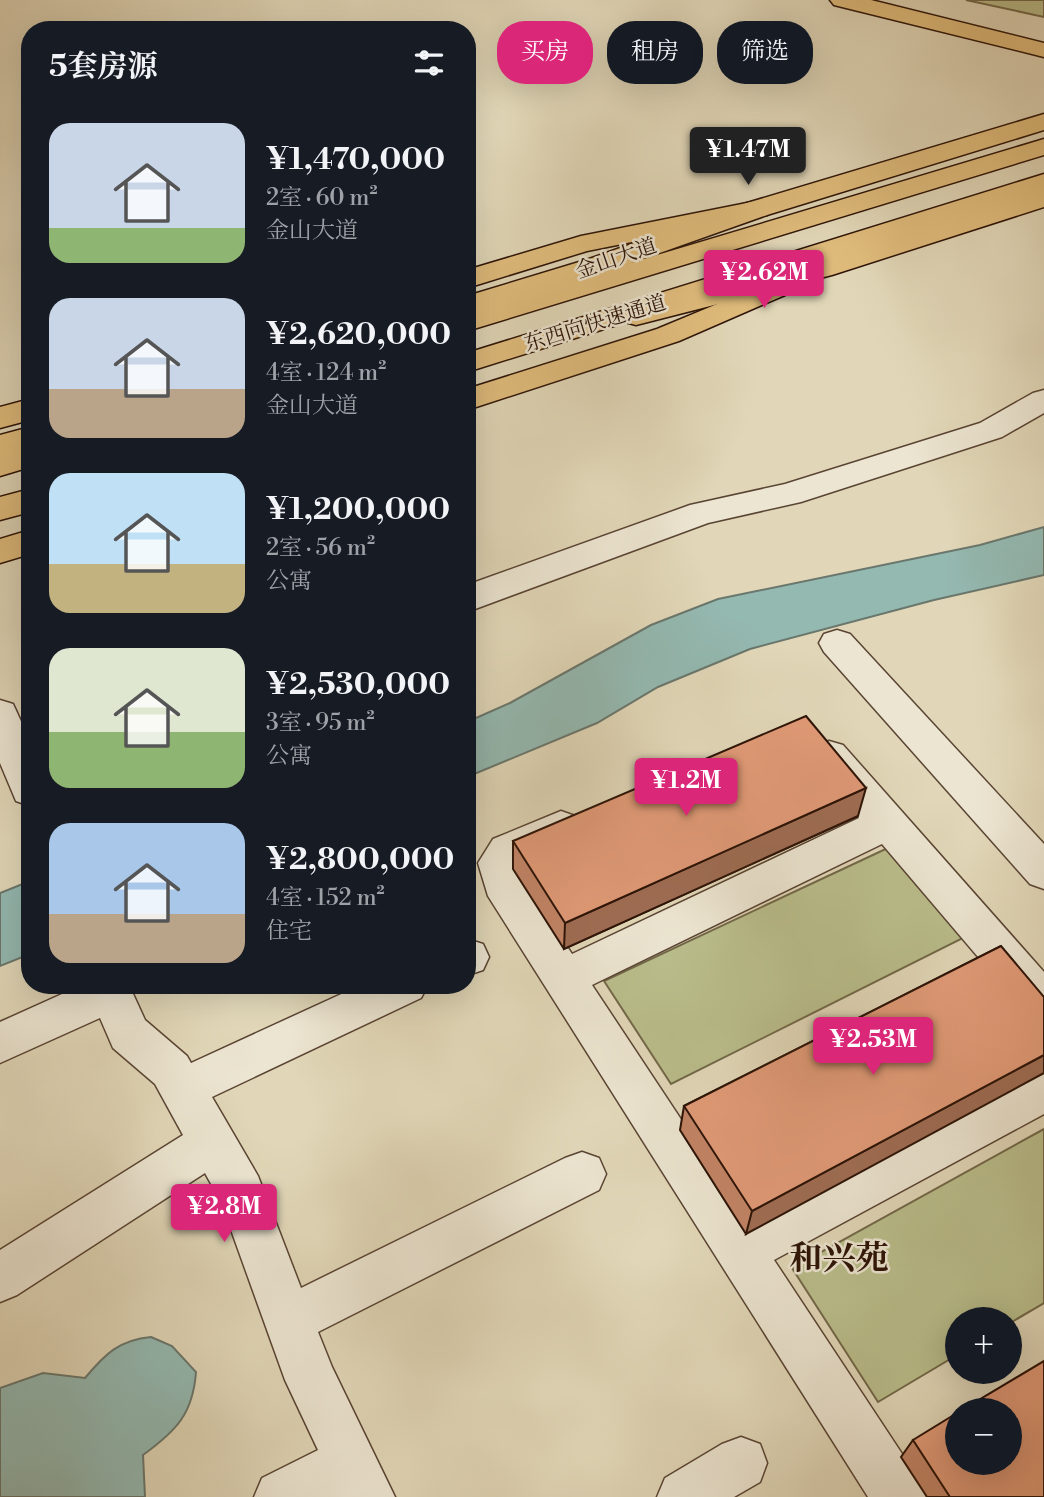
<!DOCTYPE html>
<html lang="zh">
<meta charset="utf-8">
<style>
body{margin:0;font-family:"Libre Bodoni","Noto Serif SC",serif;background:#20242c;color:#f1f3f6;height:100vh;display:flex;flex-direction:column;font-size:26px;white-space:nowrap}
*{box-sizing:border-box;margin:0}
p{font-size:23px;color:#9ea1a6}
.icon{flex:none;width:38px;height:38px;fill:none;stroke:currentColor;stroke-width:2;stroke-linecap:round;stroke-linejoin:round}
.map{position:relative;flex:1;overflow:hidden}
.side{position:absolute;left:21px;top:21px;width:455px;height:973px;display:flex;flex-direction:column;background:#171b24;border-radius:28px;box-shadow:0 7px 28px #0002}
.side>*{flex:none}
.hud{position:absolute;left:497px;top:21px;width:441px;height:63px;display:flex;gap:14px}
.tools{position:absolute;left:945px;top:1307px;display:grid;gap:14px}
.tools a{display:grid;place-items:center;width:77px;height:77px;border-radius:50%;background:#171b24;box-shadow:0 7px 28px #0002;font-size:35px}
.price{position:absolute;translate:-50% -60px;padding:0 16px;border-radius:7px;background:#db2777;color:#fff;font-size:23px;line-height:46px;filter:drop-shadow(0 2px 4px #0008)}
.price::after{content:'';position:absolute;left:50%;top:42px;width:21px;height:16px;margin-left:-10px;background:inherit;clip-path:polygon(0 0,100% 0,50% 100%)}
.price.active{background:#222;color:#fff}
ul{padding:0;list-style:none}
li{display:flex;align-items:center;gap:21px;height:175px;padding:0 28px}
li span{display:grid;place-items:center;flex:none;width:196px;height:140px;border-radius:21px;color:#555}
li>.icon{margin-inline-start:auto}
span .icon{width:84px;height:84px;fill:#fffc;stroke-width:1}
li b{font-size:30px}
h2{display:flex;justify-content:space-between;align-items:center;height:84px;padding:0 28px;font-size:30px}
.pill{padding:0 24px;border-radius:28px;background:#171b24;box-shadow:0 7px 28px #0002;font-size:24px;line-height:63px}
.pill.active{background:#db2777;color:#fff}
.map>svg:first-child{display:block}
.green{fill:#b9bd8b;stroke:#726849;stroke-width:2}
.water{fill:#94b9b1;stroke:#6a776d;stroke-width:2}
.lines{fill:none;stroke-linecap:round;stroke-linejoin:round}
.minor-casing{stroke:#594433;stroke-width:3}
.major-casing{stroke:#2c1307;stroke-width:3}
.highway-casing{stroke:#2c1307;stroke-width:3}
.minor{fill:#ece5d1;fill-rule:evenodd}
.major{fill:#e0bc7c;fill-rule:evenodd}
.highway{fill:#e0bc7c;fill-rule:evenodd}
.wall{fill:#c28466;stroke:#2c1307;stroke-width:2}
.shaded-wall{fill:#9e6c53;stroke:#2c1307;stroke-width:2}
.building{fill:#e19a77;stroke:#2c1307;stroke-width:2}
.labels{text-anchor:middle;stroke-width:5;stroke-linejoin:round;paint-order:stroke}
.far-street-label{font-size:21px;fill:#2c1307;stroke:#ece5d1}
.near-neighbourhood-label{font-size:33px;font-weight:bold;fill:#2c1307;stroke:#ece5d1}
</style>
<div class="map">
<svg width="1044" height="1497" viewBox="0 0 1044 1497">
<rect width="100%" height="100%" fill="#e1d7b8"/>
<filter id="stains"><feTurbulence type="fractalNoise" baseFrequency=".00286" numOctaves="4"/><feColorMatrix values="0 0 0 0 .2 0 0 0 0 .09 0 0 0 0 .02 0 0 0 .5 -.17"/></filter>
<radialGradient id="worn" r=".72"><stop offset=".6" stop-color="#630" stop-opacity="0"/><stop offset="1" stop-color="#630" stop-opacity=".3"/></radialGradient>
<g class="green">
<path d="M966,0H1044V17Z"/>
<path d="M892,846L967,936L671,1084L604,981Z"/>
<path d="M1044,1129V1303L1010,1323V1320H957V1355L878,1402L792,1268Z"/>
</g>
<g class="water">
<path d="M1044,527V575L934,600L750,649L658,687L597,723L467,777V722L510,703L651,625L718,599L980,545Z"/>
<path d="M30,881V954L0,966V893Z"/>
<path d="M151,1337L172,1346L196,1372C193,1414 176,1431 143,1455L145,1497H0V1388L43,1373L85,1378C105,1354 119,1340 151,1337Z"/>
</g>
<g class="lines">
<g class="minor-casing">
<g id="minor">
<path d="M1044,390V413L1002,437L801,502L708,523L467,612V585L690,505L785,484L980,423L1033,393Z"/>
<path d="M837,630L850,634L1044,844V889L1030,884L824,652L819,643L824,634Z"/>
<path d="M0,700L13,704L30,741V806L16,801L0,763Z"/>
<path d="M829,741L843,745L1044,972V1022L1029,1017L882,844L592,985L749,1222L1044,1070V1114L774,1260L918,1478L926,1497H868L488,896L478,863L493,839L561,811L575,816L581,827L575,838L519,866L522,879L572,954L859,818L815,767L810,756L815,745Z"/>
<path d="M467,939L483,944L489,957L483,970L468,975Z"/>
<path d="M82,985H129L145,1020L187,1056L191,1063L361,985H428L421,998L212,1097L258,1176L301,1288L565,1158L582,1152L599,1158L606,1174L599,1190L318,1332L332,1367L395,1497H254L262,1478L318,1450L285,1380L221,1202L205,1173L17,1295L0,1302V1250L183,1135L155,1084L113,1048L100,1018L0,1063V1022Z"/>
<path d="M741,1437L760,1444L767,1463L760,1482L734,1497H657L665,1478L722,1444Z"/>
</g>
</g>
<g class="major-casing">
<g id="major">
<path d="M830,0H871L1044,43V57L834,5Z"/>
<path d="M1044,114V130L767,215L609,271L467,314V296L589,259L747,203Z"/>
<path d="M1044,190V207L832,275L636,325L625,322L621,316L625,310L812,263Z"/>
<path d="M30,427V448L0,457V435Z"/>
</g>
</g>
<g class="highway-casing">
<g id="highway">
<path d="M1044,139V155L467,331V312Z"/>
<path d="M1044,174V191L467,372V353Z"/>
<path d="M757,201L767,203L771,209L767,215L587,251L467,288V270L581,236Z"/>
<path d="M775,280L785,283L790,289L785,295L679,341L467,410V389L657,329Z"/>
<path d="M30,399V420L0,428V407Z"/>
<path d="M30,445V467L0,476V454Z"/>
<path d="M30,489V512L0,520V497Z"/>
<path d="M30,530V554L0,563V539Z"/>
</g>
</g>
<use href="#minor" class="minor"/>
<use href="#major" class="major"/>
<use href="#highway" class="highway"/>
</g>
<g class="wall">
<path d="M858,816L564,949L513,869V841Z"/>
<path d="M1001,946L746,1234L680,1130L684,1106Z"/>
<path d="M913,1440L1044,1497H927L901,1457Z"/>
</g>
<g class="shaded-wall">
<path d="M866,788L858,816L564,949L565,923Z"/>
<path d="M1044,1055V1073L746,1234L752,1211Z"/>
</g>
<g class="building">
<path d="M806,716L866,788L565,923L513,841Z"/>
<path d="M1001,946L1044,997V1055L752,1211L684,1106Z"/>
<path d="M1044,1361V1497H950L913,1440L957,1413V1463H1010V1410H962Z"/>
</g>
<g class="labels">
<g class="far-street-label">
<text transform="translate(616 258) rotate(-19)" y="7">金山大道</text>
<text transform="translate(595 323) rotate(-17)" y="7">东西向快速通道</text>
</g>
<g class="near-neighbourhood-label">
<text x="839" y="1269">和兴苑</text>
</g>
</g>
<rect width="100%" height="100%" filter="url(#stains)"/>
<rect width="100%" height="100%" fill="url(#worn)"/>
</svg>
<div class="tools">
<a>+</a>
<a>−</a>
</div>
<b class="price active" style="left:748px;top:187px">¥1.47M</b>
<b class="price" style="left:764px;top:310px">¥2.62M</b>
<b class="price" style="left:686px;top:818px">¥1.2M</b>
<b class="price" style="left:873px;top:1077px">¥2.53M</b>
<b class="price" style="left:224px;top:1244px">¥2.8M</b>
<div class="hud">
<a class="pill active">买房</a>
<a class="pill">租房</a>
<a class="pill">筛选</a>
</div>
<section class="side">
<h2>5套房源<svg class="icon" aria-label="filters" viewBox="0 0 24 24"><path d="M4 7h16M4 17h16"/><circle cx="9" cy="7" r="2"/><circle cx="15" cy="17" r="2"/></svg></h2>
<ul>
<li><span style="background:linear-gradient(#c9d6e8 75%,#8fb573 0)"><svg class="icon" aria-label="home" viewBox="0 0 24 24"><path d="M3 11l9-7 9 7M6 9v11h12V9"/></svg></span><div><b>¥1,470,000</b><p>2室 · 60 m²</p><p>金山大道</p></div></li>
<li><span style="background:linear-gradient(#c9d6e8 65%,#b9a48a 0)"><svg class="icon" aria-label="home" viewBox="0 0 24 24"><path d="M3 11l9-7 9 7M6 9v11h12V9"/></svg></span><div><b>¥2,620,000</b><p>4室 · 124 m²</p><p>金山大道</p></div></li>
<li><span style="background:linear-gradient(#bfe0f5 65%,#c2b280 0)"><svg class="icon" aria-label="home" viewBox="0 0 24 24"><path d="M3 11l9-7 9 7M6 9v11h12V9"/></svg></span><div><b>¥1,200,000</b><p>2室 · 56 m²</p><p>公寓</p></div></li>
<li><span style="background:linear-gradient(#dfe7d0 60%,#8fb573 0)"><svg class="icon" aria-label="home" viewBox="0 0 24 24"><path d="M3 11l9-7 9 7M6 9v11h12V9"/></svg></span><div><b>¥2,530,000</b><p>3室 · 95 m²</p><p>公寓</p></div></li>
<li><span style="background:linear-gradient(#a9c7e8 65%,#b9a48a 0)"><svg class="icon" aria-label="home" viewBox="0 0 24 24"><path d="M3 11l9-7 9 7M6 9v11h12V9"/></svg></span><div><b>¥2,800,000</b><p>4室 · 152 m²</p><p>住宅</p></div></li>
</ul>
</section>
</div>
